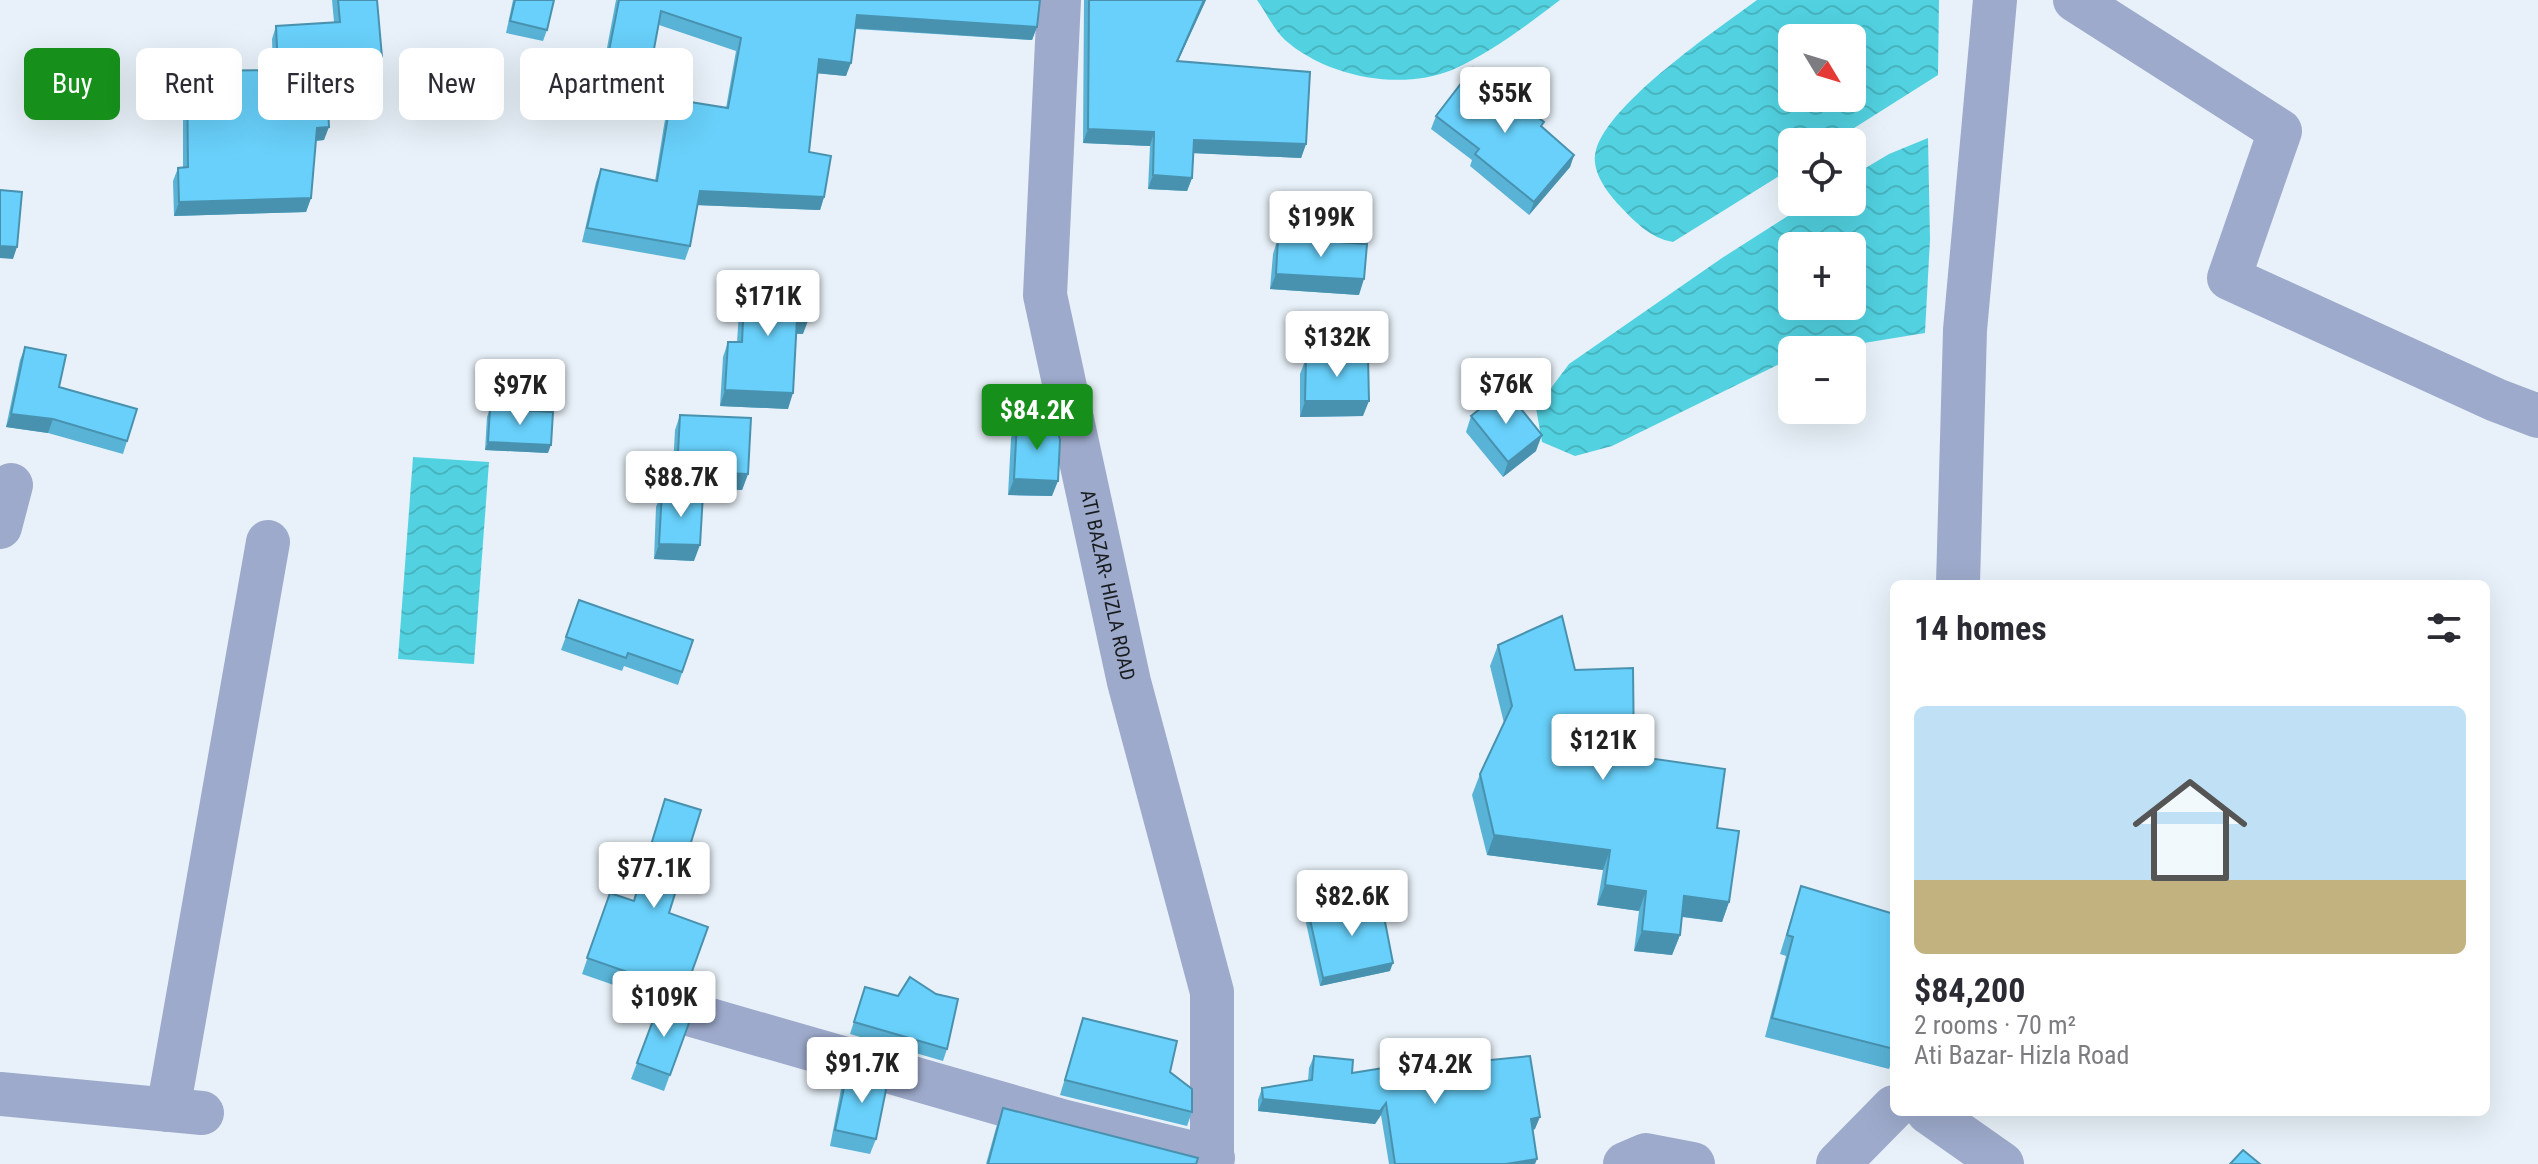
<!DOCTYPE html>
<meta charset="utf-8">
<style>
body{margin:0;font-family:"Roboto Condensed",sans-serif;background:#f2f2f3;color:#2b2b33;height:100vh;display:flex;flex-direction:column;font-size:30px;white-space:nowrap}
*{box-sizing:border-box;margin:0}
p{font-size:26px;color:#7c7c81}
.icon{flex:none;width:44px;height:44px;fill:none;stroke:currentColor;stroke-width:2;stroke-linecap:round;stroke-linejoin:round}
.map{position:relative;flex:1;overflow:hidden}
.panel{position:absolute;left:1890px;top:580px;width:600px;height:536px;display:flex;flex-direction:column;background:#fff;border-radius:12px;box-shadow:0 8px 32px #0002}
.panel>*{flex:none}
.top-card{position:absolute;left:24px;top:48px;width:760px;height:72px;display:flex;gap:16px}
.needle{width:52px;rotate:128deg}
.buttons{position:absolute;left:1778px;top:24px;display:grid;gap:16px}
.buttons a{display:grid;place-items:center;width:88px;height:88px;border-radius:12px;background:#fff;box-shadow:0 8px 32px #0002;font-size:40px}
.price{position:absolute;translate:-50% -68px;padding:0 18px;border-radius:8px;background:#fff;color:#222;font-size:26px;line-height:52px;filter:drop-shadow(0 2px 4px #0008)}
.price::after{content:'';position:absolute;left:50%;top:48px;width:24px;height:18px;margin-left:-12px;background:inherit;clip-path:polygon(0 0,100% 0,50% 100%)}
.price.selected{background:#178f1b;color:#fff}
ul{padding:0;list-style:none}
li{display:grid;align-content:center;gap:16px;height:424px;padding:0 24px}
li span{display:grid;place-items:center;height:248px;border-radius:12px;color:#555}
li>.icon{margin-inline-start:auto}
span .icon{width:144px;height:144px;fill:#fffc;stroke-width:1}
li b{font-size:34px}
h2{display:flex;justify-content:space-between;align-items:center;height:96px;padding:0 24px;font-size:34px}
.chip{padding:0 28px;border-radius:12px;background:#fff;box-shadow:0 8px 32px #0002;font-size:28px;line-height:72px}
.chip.selected{background:#178f1b;color:#fff}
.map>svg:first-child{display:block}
.water{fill:url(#water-waves);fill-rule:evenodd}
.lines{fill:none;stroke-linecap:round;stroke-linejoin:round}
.minor{stroke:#9daacb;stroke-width:44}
.wall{fill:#59b3d7}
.shaded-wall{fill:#4992af}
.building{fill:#68d0fa;stroke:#4992af;stroke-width:2}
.labels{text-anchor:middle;stroke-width:6;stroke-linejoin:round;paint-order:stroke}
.street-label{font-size:20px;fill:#1a1d20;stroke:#e8f1f9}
</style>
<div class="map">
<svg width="2538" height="1164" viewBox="0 0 2538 1164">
<defs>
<pattern id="water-waves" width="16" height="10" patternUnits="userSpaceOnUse" patternTransform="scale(2)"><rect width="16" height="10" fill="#52d2e1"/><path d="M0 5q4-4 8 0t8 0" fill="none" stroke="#47b4c1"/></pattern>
</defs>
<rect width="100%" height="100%" fill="#e8f1f9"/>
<g class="water">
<path d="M1257,0H1560C1526,26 1491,53 1452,70C1400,91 1327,77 1285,40C1274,30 1266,12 1257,0Z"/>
<path d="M1757,0H1939L1938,75L1832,142H1792V168L1673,242C1650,238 1635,222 1619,205C1607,192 1590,170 1596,150C1610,102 1715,31 1757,0ZM1792,38H1852V98H1792Z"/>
<path d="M1928,138L1930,239L1925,333L1821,350H1792V358L1612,446L1575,456L1542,442L1536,408L1569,364L1722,258L1810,202H1852V176L1889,154ZM1792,246H1852V306H1792Z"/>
<path d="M413,457L489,462L474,664L398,659Z"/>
</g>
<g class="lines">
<g class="minor">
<path id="s1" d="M1059,0L1045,295L1129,682L1212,992V1164"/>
<path d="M2075,0L2280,131L2229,278L2496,400L2538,416"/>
<path d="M0,527L11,485"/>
<path d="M1958,584L1965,330L1995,0"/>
<path d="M689,1014L1065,1122L1213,1158"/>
<path d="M0,1094L202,1113"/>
<path d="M168,1110L268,542"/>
<path d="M1928,1112L2002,1164"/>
<path d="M1625,1164L1646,1155L1693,1164"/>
<path d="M1838,1164L1894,1107"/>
</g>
</g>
<g class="wall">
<path d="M332,0H377V70L327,74L324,140L316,141L311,198L306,212L174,216L173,181L178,168H183V84L187,71L273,70L272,39L276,26L334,22Z"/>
<path d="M513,0H554L547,30L543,41L506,33Z"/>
<path d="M616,0H1040L1037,27L1032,40L855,29L846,76L817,73L809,152L824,197L820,210L697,205L690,246L685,260L582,242L596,182L601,169L655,181L666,113L671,99L726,108L736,51L659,25L651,65L646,78L603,69Z"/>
<path d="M1084,0H1206L1178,61L1306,144L1301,158L1194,153L1192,178L1187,191L1148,189L1150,146L1083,143Z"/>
<path d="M1436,116L1542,127L1574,155L1570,167L1529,215L1470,166L1472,160L1431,129Z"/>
<path d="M1278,238L1359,295L1270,289L1273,254Z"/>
<path d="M745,281L803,334H796L788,409L720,406L723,357L728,342H737L740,297Z"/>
<path d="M25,347L59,387L127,441L123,454L48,433L6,427L20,360Z"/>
<path d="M1306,358L1363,416L1300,417V374Z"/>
<path d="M490,409L548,453L485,450L487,417Z"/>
<path d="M680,415L748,474L742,490L672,486L675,430Z"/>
<path d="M1471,416L1536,451L1503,477L1466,432Z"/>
<path d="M1017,422L1052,496L1008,495L1011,438Z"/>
<path d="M662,492L694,561L654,559L656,507Z"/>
<path d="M579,600L693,640L678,685L624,666L622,671L561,650Z"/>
<path d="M1498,645L1575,670L1634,756L1717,828L1729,902L1722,922L1682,917L1680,935L1672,955L1634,951L1639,911L1597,905L1603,870L1487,855L1472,795L1480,774L1504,723L1490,666Z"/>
<path d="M665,799L669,913L685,990L672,996L671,998L676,1015L689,1023L664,1091L631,1079L660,1001L582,974L610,893L633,901Z"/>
<path d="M1801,886L1894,914V1056L1889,1069L1765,1037L1786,956L1780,954Z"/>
<path d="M1309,915L1390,971L1320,986L1306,923Z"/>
<path d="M865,987L947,1049L943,1061L850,1034Z"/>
<path d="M1083,1018L1192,1112L1187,1126L1060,1095Z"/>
<path d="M1314,1056L1352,1073L1460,1063L1535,1129L1533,1130L1535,1164H1389L1381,1115L1375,1124L1258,1111V1100L1262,1088L1308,1081L1309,1068Z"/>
<path d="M848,1069L876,1139L870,1154L830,1146L842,1084Z"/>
<path d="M1003,1108L1196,1164H986L996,1128Z"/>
</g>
<g class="shaded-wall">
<path d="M1204,0H1206L1172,74L1177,61Z"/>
<path d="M857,15L1037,27L1032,40L852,28Z"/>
<path d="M382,57L377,70L321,75L326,62Z"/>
<path d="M819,59L851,63L846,76L814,73Z"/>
<path d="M329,127L324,140L312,141L317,128Z"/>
<path d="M1088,129L1154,132L1150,146L1083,143Z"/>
<path d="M1194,140L1306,144L1301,158L1190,153Z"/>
<path d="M1574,155L1570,167L1529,215L1534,202Z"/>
<path d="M1153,175L1192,178L1187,191L1148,189Z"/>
<path d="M700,191L824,197L820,210L695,205Z"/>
<path d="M311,198L306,212L174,216L179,202Z"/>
<path d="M0,246L17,247L13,259L0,258Z"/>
<path d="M1276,274L1364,279L1359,295L1270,289Z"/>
<path d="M797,318H809L803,334L791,333Z"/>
<path d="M725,390L793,393L788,409L720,406Z"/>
<path d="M1305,401H1369L1363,416L1300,417Z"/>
<path d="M11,414L53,419L48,433L6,427Z"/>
<path d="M1542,435L1536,451L1503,477L1508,462Z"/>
<path d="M488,442L551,445L548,453L485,450Z"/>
<path d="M677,471L748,474L742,490L672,486Z"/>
<path d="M1014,479L1058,481L1052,496L1008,495Z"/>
<path d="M659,544L700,545L694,561L654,559Z"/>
<path d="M1494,835L1610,850L1603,870L1487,855Z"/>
<path d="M1605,885L1646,891L1639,911L1597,905Z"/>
<path d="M1684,896L1729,902L1722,922L1677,916Z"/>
<path d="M1642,931L1680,935L1672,955L1634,951Z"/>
<path d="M1393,963L1390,971L1320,986L1323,978Z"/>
<path d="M691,974L685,990L672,996L667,1004L673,988L678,980Z"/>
<path d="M1263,1099L1386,1103L1381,1115L1375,1124L1258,1111Z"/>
<path d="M1540,1117L1535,1129L1526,1131L1531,1119Z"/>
<path d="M1537,1159L1535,1164H1506Z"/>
</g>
<g class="building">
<path d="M338,0H377L382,57L326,62L329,127L317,128L311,198L179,202L178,168L188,167L187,71L278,70L276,26L340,22Z"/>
<path d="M515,0H554L547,30L510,21Z"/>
<path d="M619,0H1040L1037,27L857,15L851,63L819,59L809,152L831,156L824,197L700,191L690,246L587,228L601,169L657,181L671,99L728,108L741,38L661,11L651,65L608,56Z"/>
<path d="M1089,0H1204L1177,61L1310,72L1306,144L1194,140L1192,178L1153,175L1154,132L1088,129Z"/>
<path d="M1473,68L1544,122L1541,126L1574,155L1534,202L1475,154L1479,149L1436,116Z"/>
<path d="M0,190L22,192L17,247L0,246Z"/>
<path d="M1278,238L1367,244L1364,279L1276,274Z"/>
<path d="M745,281L811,284L809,318H797L793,393L725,390L728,342H742Z"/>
<path d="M25,347L66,355L59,387L137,409L127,441L53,419L11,414Z"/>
<path d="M1368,357L1369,401H1305L1306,358Z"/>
<path d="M1505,389L1542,435L1508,462L1471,416Z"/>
<path d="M490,409L553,412L551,445L488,442Z"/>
<path d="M680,415L751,418L748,474L677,471Z"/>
<path d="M1017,422L1056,424L1060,440L1058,481L1014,479Z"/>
<path d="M662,492L703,494L700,545L659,544Z"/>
<path d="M579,600L693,640L682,672L628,653L626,658L566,637Z"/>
<path d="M1562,616L1575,670L1633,668L1634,756L1725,769L1717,828L1739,831L1729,902L1684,896L1680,935L1642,931L1646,891L1605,885L1610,850L1494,835L1480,774L1512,706L1498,645Z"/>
<path d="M665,799L701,810L669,913L708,927L691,974L678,980L673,988L587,958L610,893L634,901Z"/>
<path d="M1801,886L1894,914V1049L1772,1018L1793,937L1787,935Z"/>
<path d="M1380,896L1393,963L1323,978L1309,915Z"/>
<path d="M910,977L936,994L958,999L947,1049L854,1022L865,987L898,996Z"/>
<path d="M663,994L670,997L676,1015L689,1023L670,1075L637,1063Z"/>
<path d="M1083,1018L1177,1041L1170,1072L1192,1089V1112L1065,1080Z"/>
<path d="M1314,1056L1353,1060L1352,1073L1459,1056L1460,1063L1530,1056L1540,1117L1531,1119L1537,1159L1506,1164H1395L1386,1103L1380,1111L1263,1099L1262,1088L1312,1080Z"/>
<path d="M848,1069L888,1080L876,1139L835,1130Z"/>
<path d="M1003,1108L1198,1158L1196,1164H988Z"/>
<path d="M2243,1150L2260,1164H2230Z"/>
</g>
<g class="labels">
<g class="street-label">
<text dy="7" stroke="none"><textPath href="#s1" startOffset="592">ATI BAZAR- HIZLA ROAD</textPath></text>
</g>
</g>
</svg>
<div class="buttons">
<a><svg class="needle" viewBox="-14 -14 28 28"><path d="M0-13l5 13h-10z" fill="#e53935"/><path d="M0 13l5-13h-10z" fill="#7c7c81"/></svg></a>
<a><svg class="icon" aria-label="locate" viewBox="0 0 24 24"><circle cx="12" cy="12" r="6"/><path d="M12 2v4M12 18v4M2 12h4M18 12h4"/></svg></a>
<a>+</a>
<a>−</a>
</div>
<b class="price" style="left:1505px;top:135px">$55K</b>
<b class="price" style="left:1321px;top:259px">$199K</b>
<b class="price" style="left:768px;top:338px">$171K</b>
<b class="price" style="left:1337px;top:379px">$132K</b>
<b class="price" style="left:1506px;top:426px">$76K</b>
<b class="price" style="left:520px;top:427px">$97K</b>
<b class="price selected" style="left:1037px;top:452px">$84.2K</b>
<b class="price" style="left:681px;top:519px">$88.7K</b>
<b class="price" style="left:1603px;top:782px">$121K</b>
<b class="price" style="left:654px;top:910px">$77.1K</b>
<b class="price" style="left:1352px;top:938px">$82.6K</b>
<b class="price" style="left:664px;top:1039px">$109K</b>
<b class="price" style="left:862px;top:1105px">$91.7K</b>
<b class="price" style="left:1435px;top:1106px">$74.2K</b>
<div class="top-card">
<a class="chip selected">Buy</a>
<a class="chip">Rent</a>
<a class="chip">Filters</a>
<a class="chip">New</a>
<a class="chip">Apartment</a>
</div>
<section class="panel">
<h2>14 homes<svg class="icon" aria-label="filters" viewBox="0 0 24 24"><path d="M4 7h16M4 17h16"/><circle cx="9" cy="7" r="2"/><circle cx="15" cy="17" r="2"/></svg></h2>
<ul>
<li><span style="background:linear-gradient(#bfe0f5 70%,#c2b280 0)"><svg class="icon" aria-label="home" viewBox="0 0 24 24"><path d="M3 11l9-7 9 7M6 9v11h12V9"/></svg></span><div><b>$84,200</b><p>2 rooms · 70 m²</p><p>Ati Bazar- Hizla Road</p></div></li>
</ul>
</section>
</div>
